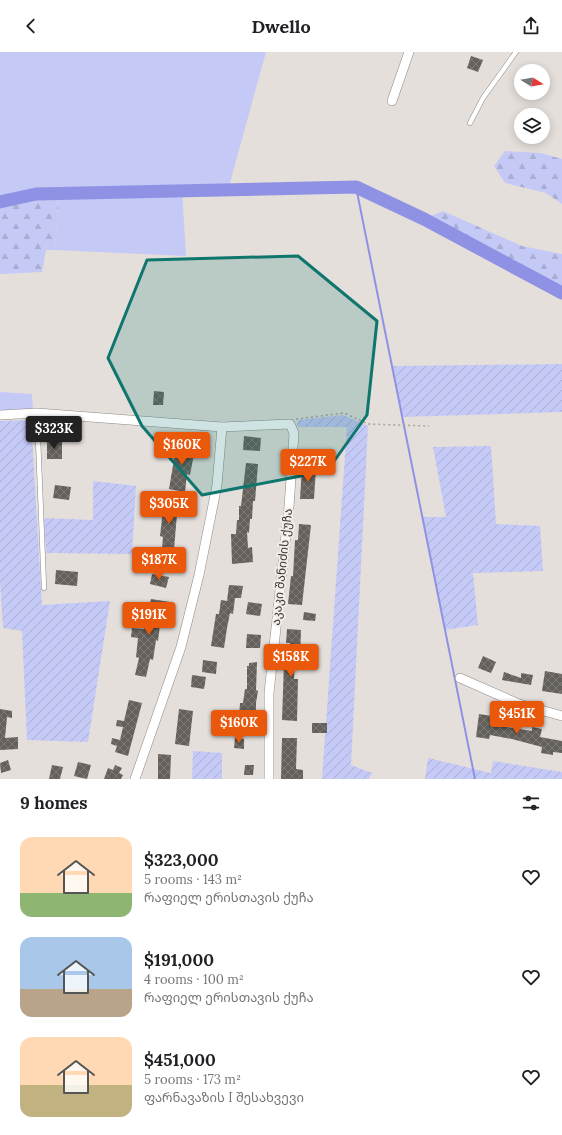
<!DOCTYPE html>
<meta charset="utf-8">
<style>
body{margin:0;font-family:Lora,"Noto Sans Georgian",serif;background:#f6f6f6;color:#202124;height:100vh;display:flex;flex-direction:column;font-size:15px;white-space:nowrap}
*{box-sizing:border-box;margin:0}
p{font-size:13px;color:#757577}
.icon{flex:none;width:22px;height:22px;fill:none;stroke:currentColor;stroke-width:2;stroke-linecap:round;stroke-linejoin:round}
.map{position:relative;height:727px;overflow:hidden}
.panel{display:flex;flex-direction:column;background:#fff;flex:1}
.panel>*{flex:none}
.needle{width:26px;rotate:101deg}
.controls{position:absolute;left:514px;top:12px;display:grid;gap:8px}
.controls a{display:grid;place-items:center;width:36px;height:36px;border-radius:50%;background:#fff;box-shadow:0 2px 10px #0003;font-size:20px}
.price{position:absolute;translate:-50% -34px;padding:0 9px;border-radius:4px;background:#ea580c;color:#fff;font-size:13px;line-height:26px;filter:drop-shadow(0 1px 2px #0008)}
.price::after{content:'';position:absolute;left:50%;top:24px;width:12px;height:9px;margin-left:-6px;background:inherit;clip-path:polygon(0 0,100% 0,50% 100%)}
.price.active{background:#222;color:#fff}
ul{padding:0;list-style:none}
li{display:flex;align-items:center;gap:12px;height:100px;padding:0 20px}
li span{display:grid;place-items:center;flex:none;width:112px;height:80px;border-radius:12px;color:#555}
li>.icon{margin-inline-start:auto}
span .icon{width:48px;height:48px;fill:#fffc;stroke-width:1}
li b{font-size:17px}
h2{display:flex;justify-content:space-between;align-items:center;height:48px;padding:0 20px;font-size:17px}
header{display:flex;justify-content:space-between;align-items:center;height:52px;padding:0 20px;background:#fff;font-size:18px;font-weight:800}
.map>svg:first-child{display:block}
.green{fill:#c5c9f6}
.forest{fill:url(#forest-firs)}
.garden{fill:url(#garden-furrows)}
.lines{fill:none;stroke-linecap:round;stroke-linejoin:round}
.stream{stroke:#8f92e4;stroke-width:2}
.river{stroke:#8f92e4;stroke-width:13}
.building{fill:url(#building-cross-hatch)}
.service-casing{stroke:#8d8984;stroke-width:5.5}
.minor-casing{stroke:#8d8984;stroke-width:10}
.path{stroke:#a7a29f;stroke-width:1.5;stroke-dasharray:2 3;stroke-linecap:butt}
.service{stroke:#fff;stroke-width:4.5}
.minor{stroke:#fff;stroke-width:9}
.marked{fill:#0f766e;fill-opacity:0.2;stroke:#0f766e;stroke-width:3;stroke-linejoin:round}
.labels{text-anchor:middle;stroke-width:4;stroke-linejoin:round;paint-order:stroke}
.street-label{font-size:12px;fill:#383634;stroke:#f2ede8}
</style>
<header><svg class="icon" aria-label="back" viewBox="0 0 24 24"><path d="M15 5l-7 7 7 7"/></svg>Dwello<svg class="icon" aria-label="share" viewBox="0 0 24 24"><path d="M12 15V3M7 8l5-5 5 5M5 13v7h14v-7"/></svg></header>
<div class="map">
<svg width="562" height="727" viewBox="0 0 562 727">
<defs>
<pattern id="forest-firs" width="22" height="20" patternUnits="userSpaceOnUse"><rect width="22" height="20" fill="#c5c9f6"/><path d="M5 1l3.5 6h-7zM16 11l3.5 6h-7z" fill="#aaadd4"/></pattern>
<pattern id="garden-furrows" width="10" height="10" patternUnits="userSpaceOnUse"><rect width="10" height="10" fill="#c5c9f6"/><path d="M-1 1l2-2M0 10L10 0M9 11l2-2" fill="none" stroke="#aaadd4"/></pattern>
<pattern id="building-cross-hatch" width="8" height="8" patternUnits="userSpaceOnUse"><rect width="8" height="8" fill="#64605c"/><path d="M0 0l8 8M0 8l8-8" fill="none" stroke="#7c7976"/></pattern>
</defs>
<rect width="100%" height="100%" fill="#e5dfdb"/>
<g class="green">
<path d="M0,0H266L228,138L182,139L186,204L55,198L59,141L36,142L0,150Z"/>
<path d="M0,340L32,342L33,357L0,359Z"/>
</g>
<g class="forest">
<path d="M505,99L541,101L562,107V152L546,141L505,131L494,114Z"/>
<path d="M59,141L55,198H46L42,220L0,222V150L36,142Z"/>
<path d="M443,159L522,194L562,202V241L424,167Z"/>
</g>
<g class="garden">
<path d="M562,312V360L402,365L392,314Z"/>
<path d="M343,363L368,374L351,713L372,721L369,727H322L347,375H297L298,368Z"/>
<path d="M31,368L42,553L110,549L88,690L27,688L22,579L3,576L0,531V369Z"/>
<path d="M491,394L496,472L540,474L543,519L473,521L478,573L445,578L422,465H446L433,395Z"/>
<path d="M93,429L136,434L132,502L46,501L44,466L93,468Z"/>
<path d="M193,699L222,701V727H192Z"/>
<path d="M428,706L491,721L493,709L562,720V727H425Z"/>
</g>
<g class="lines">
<path class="stream" d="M356,135L475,727"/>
<path class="river" d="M0,150L36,142L356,135L424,167L562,241"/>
</g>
<g class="building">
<path d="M471,4L483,8L478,20L467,16Z"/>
<path d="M154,339L164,340L163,353H153Z"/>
<path d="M244,384L261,386L260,399L243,398Z"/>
<rect x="47" y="389" width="15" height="18"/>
<path d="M177,390L196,392L190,423L187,422L185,440L169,437Z"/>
<path d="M246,411L258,412L255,449H253L252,467H250L249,481L247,480L248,496L252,495L253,510L232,512L231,482H236L237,468H239V454H241Z"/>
<path d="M302,415L316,416L314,447H300Z"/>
<path d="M55,433L71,435L69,448L53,446Z"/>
<path d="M164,449L178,451L174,497L162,496L163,485L160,484Z"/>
<path d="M299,472L311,473L302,553L288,552L291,524H293L295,488H298Z"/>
<path d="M56,518L78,520L77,534L55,532Z"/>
<path d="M152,522L169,525L166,536L150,532Z"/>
<path d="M229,533L243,534L241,546H235L233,562L230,561L227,576L224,596L211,594L216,562H219L221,548L227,549Z"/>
<path d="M151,547L170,550L169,558L162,557L158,589L156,588L153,608L150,607L146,625L135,623L139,606L136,605L138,586L131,585L132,576L144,577Z"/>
<path d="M248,550L262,552L260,564L246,562Z"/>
<path d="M304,560L316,562L315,569L303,568Z"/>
<path d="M287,577L301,578L300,605L295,604L294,627H298L297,669L282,668L284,611L289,612L290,591H286Z"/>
<path d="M247,582L261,583L260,596H246Z"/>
<path d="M483,604L496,610L491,621L478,616Z"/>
<path d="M203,608L217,610L216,622L202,620Z"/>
<path d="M257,610L256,638L258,639L256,651V678L242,677V665H239L240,651H243L245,637H247V614H249V611Z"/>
<path d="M545,619L562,622V642L542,639Z"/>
<path d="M504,620L521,626V621L533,623L531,633L502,628Z"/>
<path d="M192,623L206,625L204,637L191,635Z"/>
<path d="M129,648L142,651L128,704L115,700L117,694L111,692L112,686L120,688L123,675L116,674L117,668L124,669Z"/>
<path d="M0,657L12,659V666L7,665L5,686L18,685V697L0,698Z"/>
<path d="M179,657L193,659L189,694L175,692Z"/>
<path d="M479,662L492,664L491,670L507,672V675L532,679V675L542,677L540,685L562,689V701L553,700V703L541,701L542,695L512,687L490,683L489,687L476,685Z"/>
<rect x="312" y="671" width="15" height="10"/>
<path d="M235,686L244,687V697L234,696Z"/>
<path d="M282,686H297L296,717L303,718V727H281Z"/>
<path d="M158,702L171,703L170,727H158Z"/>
<path d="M8,708L11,718L1,721L0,711Z"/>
<path d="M78,710L91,713L87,727L74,724Z"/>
<path d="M52,713L63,715L60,727H49Z"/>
<path d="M115,713L122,716L119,721L123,723L121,727H104L108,716L113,718Z"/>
<path d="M245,713H254L253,723H244Z"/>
</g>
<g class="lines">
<g class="service-casing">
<g id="service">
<path d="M470,71L483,46L516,0"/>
<path d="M37,361L44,536"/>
</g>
</g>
<g class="minor-casing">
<g id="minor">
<path d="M392,49L409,0"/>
<path d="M0,363L37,361L222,375L290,372L294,381L289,455L269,641V727"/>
<path d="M460,626L519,652L562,664"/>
<path d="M135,727L181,595L199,523L217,433L222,375"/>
</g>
</g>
<path class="path" d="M296,367L344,361L368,372L429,374"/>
<use href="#service" class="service"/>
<use href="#minor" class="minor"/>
</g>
<path class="marked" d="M298,204L377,269L367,363L327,419L202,443L142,374L108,306L147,208Z"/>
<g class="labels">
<g class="street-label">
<text transform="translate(282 515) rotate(-84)" y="4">აკაკი შანიძის ქუჩა</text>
</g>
</g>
</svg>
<div class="controls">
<a><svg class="needle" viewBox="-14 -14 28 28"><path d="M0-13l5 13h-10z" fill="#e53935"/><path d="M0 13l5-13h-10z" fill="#757577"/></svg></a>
<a><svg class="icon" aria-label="layers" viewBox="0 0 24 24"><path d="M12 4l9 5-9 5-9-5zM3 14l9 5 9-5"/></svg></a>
</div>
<b class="price active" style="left:54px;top:398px">$323K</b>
<b class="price" style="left:182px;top:414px">$160K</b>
<b class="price" style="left:308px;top:431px">$227K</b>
<b class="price" style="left:169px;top:473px">$305K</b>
<b class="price" style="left:159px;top:529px">$187K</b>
<b class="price" style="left:149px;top:584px">$191K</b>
<b class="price" style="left:291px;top:626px">$158K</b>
<b class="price" style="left:517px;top:683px">$451K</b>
<b class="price" style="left:239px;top:692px">$160K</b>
</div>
<section class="panel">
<h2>9 homes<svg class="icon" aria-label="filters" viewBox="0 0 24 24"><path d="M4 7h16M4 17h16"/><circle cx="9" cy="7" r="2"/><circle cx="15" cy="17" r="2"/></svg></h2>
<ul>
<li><span style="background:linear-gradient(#ffd9b3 70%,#8fb573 0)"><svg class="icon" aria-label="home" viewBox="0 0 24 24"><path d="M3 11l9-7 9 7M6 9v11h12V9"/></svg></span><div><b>$323,000</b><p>5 rooms · 143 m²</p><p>რაფიელ ერისთავის ქუჩა</p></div><svg class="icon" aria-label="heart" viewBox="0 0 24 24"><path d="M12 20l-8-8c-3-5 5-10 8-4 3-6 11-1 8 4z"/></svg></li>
<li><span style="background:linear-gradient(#a9c7e8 65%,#b9a48a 0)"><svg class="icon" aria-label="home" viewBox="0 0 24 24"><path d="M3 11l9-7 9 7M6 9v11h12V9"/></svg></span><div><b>$191,000</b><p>4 rooms · 100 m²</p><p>რაფიელ ერისთავის ქუჩა</p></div><svg class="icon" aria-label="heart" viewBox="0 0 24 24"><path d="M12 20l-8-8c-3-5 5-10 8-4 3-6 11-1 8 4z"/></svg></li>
<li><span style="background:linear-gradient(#ffd9b3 60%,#c2b280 0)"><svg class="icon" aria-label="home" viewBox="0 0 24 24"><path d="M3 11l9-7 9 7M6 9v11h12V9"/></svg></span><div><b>$451,000</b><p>5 rooms · 173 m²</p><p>ფარნავაზის I შესახვევი</p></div><svg class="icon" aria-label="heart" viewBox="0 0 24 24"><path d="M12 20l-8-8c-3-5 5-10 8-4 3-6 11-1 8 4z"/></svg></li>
</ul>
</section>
